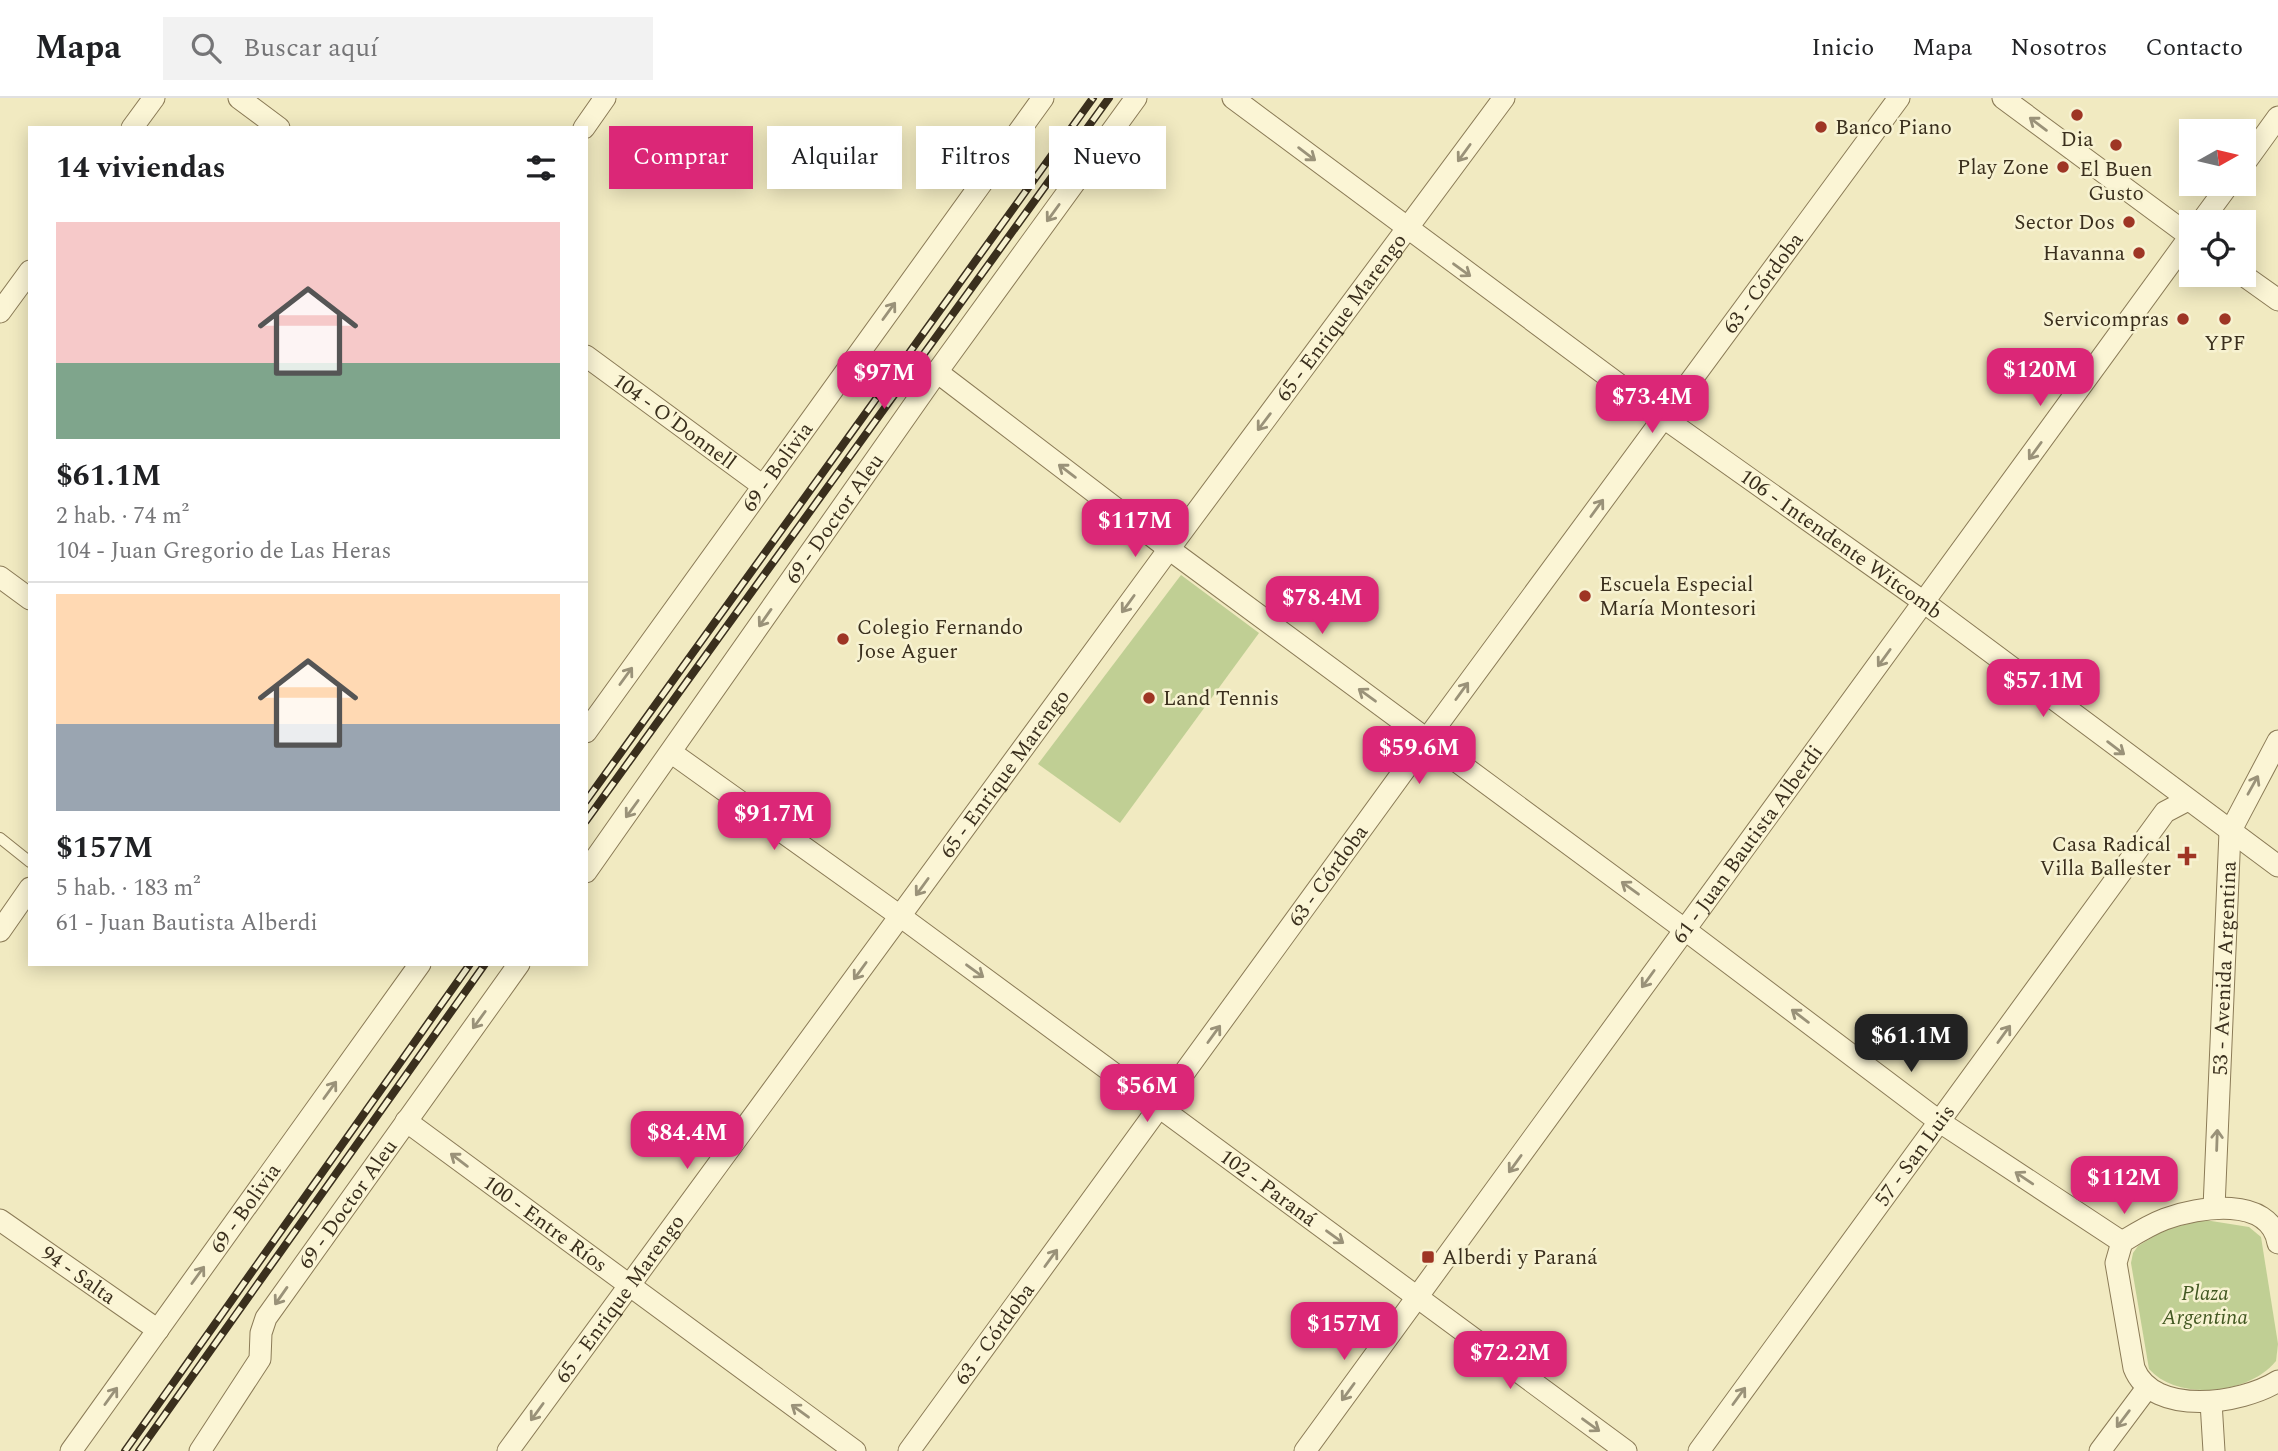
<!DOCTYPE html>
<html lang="es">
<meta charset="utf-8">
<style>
body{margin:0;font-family:Spectral,serif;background:#f2f2f2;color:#202124;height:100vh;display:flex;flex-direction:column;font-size:26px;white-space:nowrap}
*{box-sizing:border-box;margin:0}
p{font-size:23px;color:#757577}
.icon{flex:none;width:38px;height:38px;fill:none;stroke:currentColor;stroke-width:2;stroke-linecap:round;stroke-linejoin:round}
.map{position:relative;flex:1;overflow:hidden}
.side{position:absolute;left:28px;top:28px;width:560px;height:840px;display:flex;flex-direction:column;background:#fff;border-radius:0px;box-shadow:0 4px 18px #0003}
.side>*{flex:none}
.guide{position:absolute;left:609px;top:28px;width:665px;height:63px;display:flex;gap:14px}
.needle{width:46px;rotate:82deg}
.tools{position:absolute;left:2179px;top:21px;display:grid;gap:14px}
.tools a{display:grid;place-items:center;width:77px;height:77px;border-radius:0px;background:#fff;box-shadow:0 4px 18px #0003;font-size:35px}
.price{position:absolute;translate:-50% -60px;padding:0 16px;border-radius:14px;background:#db2777;color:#fff;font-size:23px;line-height:46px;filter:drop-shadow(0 2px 4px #0008)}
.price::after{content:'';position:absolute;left:50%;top:42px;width:21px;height:16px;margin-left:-10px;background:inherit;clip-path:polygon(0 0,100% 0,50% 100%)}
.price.selected{background:#222;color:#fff}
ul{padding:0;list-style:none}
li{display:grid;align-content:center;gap:14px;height:371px;padding:0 28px}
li+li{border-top:2px solid #e0e0e0}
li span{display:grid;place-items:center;height:217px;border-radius:0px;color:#555}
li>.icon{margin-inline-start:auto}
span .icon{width:126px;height:126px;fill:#fffc;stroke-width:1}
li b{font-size:30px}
h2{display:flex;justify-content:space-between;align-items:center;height:84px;padding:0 28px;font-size:30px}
.tag{padding:0 24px;border-radius:0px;background:#fff;box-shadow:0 4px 18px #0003;font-size:24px;line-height:63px}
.tag.selected{background:#db2777;color:#fff}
header{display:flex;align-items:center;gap:42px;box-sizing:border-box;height:98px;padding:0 35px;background:#fff;border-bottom:2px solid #e0e0e0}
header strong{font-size:33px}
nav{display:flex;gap:38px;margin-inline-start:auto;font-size:24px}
.search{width:490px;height:63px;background:#f2f2f2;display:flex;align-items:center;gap:18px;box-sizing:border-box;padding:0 24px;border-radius:0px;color:#757577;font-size:26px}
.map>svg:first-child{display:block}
.green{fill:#c0cf94}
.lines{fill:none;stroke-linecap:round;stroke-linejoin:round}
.lane-casing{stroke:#8b7b57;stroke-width:12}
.street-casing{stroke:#8b7b57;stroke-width:23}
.lane{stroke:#fbf5d5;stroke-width:10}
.street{stroke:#fbf5d5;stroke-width:21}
.rail-casing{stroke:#3a2f1d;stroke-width:8}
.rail{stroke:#f7f2d1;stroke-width:5;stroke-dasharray:16;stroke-linecap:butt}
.oneway{stroke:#9a9279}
.poi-dot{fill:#9e3524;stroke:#f7f2d1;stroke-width:2.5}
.labels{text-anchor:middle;stroke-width:5;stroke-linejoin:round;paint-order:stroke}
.poi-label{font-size:21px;fill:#3a2f1d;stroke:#f7f2d1;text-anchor:start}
.street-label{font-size:21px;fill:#3a2f1d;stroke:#f7f2d1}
.park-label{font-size:21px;font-style:italic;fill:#425822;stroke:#f7f2d1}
</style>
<header>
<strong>Mapa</strong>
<div class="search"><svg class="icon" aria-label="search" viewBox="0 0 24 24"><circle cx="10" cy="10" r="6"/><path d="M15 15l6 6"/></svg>Buscar aquí</div>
<nav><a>Inicio</a><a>Mapa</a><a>Nosotros</a><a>Contacto</a></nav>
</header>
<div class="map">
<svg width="2278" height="1353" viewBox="0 0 2278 1353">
<rect width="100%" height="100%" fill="#f1eac1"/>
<g class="green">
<path d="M1181,477L1259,535L1120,725L1038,666Z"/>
<path d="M2205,1122L2249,1129L2261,1139L2278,1246L2276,1263C2250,1296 2178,1304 2149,1271L2131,1165L2133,1155L2138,1148L2166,1131Z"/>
</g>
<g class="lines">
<g class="lane-casing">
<path id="lane" d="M0,740L30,764"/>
</g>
<g class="street-casing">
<g id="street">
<path d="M239,0L279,30"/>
<path id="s1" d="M1233,0L1664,320L1925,505L2278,768"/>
<path d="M2003,0L2191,139"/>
<path d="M132,30L154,0"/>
<path d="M584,30L605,0"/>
<path d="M2244,66L2278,19"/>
<path d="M2201,124L2229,86"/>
<path d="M2243,177L2278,202"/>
<path d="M0,214L30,173"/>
<path id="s2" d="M586,258L763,388"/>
<path d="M937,274L1169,451L1684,831L1940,1024L2122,1144"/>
<path d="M0,479L30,501"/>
<path id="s3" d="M586,634L1043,0"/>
<path id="s4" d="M672,655L900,818L1626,1353"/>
<path id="s5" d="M586,774L937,274L1136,0"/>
<path d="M0,833L30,790"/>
<path id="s6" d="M406,1023L855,1353"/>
<path id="s7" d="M2214,1110L2230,734L2278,643"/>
<path id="s8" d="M0,1122L158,1232"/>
<path d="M2278,1145C2270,1097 2198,1109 2165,1121C2149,1127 2135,1136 2122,1144L2116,1165L2134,1270C2153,1319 2242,1306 2278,1283"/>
<path d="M2211,1304L2214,1353"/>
<path id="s9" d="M71,1353L420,866"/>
<path id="s10" d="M200,1353L260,1261L261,1235L266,1220L519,866"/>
<path id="s11" d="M508,1353L1169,451L1504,0"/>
<path id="s12" d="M909,1353L1427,641L1899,0"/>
<path id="s13" d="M1305,1353L2191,137"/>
<path id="s14" d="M1699,1353L2165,714L2186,703"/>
<path d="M2100,1353L2147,1290"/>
</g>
</g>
<use href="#lane" class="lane"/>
<use href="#street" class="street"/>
<g class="rail-casing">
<g id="rail">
<path d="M586,703L1093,0"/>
<path d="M586,723L1109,0"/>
<path d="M125,1353L470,866"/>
<path d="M139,1353L485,866"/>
</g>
</g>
<use href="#rail" class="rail"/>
</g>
<defs><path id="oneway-shaft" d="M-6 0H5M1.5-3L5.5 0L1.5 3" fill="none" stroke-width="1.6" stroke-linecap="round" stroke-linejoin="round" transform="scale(1.75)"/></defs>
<g class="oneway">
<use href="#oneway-shaft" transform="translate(2038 26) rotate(-143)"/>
<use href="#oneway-shaft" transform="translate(1464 55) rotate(126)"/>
<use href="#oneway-shaft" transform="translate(1307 56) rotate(37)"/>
<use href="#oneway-shaft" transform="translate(1053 115) rotate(126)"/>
<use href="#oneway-shaft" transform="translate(1462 172) rotate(36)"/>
<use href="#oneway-shaft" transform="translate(889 213) rotate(-54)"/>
<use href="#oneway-shaft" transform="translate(1264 324) rotate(127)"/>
<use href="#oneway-shaft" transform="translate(2035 353) rotate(126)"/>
<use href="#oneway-shaft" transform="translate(1067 373) rotate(-143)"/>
<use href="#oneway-shaft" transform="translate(1597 410) rotate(-54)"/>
<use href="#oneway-shaft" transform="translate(1128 506) rotate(126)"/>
<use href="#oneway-shaft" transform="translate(765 520) rotate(125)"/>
<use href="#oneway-shaft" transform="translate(1884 560) rotate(126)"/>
<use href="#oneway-shaft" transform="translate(626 578) rotate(-54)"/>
<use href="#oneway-shaft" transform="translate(1462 593) rotate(-54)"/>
<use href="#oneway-shaft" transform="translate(1367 597) rotate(-144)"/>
<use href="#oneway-shaft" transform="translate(2116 650) rotate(37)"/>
<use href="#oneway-shaft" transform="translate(2253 687) rotate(-61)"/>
<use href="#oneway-shaft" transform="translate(632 711) rotate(126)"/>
<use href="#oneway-shaft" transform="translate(922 789) rotate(126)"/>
<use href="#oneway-shaft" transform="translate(1630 790) rotate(-144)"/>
<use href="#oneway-shaft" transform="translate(860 873) rotate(126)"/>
<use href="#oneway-shaft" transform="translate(975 873) rotate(36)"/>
<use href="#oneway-shaft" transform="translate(1648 881) rotate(126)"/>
<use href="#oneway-shaft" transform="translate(1800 918) rotate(-143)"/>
<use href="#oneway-shaft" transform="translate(479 922) rotate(126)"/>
<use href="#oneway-shaft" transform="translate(1214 936) rotate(-54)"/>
<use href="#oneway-shaft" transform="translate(2004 936) rotate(-54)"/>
<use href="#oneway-shaft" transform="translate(330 992) rotate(-54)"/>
<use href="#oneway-shaft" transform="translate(2217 1042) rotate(-88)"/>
<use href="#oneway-shaft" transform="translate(459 1062) rotate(-143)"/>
<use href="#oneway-shaft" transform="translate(1515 1066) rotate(126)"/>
<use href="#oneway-shaft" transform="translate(2024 1080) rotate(-146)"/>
<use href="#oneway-shaft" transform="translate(1335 1139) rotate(36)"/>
<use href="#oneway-shaft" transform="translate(1051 1160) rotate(-54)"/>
<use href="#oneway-shaft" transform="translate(198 1177) rotate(-54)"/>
<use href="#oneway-shaft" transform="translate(281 1198) rotate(125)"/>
<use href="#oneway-shaft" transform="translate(1348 1294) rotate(126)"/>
<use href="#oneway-shaft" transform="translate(111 1298) rotate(-54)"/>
<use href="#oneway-shaft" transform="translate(1739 1298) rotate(-54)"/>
<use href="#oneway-shaft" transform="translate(800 1313) rotate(-144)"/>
<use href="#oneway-shaft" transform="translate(537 1314) rotate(126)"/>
<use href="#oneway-shaft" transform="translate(2123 1321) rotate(127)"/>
<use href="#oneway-shaft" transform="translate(1591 1327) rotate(36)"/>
</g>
<g class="poi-dot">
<circle cx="2077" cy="17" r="7"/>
<circle cx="1821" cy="29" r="7"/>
<circle cx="2116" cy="47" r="7"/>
<circle cx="2063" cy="69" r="7"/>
<circle cx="2129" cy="124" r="7"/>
<circle cx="2139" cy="155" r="7"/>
<circle cx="2183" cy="221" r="7"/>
<circle cx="2225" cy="221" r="7"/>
<circle cx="1585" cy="498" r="7"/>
<circle cx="843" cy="541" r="7"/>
<circle cx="1149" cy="600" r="7"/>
<path d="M2183.5 747.5h7v7h7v7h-7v7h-7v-7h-7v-7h7z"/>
<rect x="1421" y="1152" width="14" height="14" rx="3.5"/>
</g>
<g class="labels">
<g class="poi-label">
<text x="1835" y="36">Banco Piano</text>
<text x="2077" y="48" text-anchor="middle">Dia</text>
<text x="2049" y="76" text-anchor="end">Play Zone</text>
<text x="2116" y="78" text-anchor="middle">El Buen<tspan x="2116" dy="24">Gusto</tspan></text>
<text x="2115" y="131" text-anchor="end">Sector Dos</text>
<text x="2125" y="162" text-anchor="end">Havanna</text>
<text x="2169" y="228" text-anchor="end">Servicompras</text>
<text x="2225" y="252" text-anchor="middle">YPF</text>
<text x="1599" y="493">Escuela Especial<tspan x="1599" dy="24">María Montesori</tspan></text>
<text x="857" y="536">Colegio Fernando<tspan x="857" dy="24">Jose Aguer</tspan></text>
<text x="1163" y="607">Land Tennis</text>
<text x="2171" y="753" text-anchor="end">Casa Radical<tspan x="2171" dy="24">Villa Ballester</tspan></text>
<text x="1442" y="1166">Alberdi y Paraná</text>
</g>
<g class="street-label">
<text dy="7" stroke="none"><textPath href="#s12" startOffset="1447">63 - Córdoba</textPath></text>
<text dy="7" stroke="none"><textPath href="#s11" startOffset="1407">65 - Enrique Marengo</textPath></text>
<text dy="7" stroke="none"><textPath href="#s2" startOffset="110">104 - O'Donnell</textPath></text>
<text dy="7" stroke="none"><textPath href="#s3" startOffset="327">69 - Bolivia</textPath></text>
<text dy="7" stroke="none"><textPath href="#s5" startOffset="432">69 - Doctor Aleu</textPath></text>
<text dy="7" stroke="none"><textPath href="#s1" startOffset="754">106 - Intendente Witcomb</textPath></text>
<text dy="7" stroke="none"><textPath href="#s11" startOffset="840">65 - Enrique Marengo</textPath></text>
<text dy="7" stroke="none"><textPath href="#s13" startOffset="751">61 - Juan Bautista Alberdi</textPath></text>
<text dy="7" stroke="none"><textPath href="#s12" startOffset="712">63 - Córdoba</textPath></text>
<text dy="7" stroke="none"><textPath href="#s7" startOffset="240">53 - Avenida Argentina</textPath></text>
<text dy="7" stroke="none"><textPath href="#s14" startOffset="366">57 - San Luis</textPath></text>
<text dy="7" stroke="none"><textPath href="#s4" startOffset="738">102 - Paraná</textPath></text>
<text dy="7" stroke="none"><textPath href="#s10" startOffset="292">69 - Doctor Aleu</textPath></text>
<text dy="7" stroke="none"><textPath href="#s9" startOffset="299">69 - Bolivia</textPath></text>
<text dy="7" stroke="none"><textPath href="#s6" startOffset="173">100 - Entre Ríos</textPath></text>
<text dy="7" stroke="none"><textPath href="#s8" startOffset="96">94 - Salta</textPath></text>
<text dy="7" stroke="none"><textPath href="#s11" startOffset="189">65 - Enrique Marengo</textPath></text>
<text dy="7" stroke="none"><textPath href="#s12" startOffset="145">63 - Córdoba</textPath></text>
</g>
<g class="park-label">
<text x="2205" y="1202">Plaza<tspan x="2205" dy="24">Argentina</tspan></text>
</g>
</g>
</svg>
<div class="tools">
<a><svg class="needle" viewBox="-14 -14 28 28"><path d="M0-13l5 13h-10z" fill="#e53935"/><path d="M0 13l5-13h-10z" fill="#757577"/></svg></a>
<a><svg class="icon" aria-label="locate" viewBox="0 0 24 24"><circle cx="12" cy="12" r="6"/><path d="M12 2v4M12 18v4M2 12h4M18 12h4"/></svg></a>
</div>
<b class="price" style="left:2040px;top:310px">$120M</b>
<b class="price" style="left:884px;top:313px">$97M</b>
<b class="price" style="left:1652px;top:337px">$73.4M</b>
<b class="price" style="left:1135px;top:461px">$117M</b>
<b class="price" style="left:1322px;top:538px">$78.4M</b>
<b class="price" style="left:2043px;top:621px">$57.1M</b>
<b class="price" style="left:1419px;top:688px">$59.6M</b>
<b class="price" style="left:774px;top:754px">$91.7M</b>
<b class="price selected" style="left:1911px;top:976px">$61.1M</b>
<b class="price" style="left:1147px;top:1026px">$56M</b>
<b class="price" style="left:687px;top:1073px">$84.4M</b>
<b class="price" style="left:2124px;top:1118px">$112M</b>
<b class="price" style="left:1344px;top:1264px">$157M</b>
<b class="price" style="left:1510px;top:1293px">$72.2M</b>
<div class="guide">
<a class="tag selected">Comprar</a>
<a class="tag">Alquilar</a>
<a class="tag">Filtros</a>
<a class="tag">Nuevo</a>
</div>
<section class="side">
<h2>14 viviendas<svg class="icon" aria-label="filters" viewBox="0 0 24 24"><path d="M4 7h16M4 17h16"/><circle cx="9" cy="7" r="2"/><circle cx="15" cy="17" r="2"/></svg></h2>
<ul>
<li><span style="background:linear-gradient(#f6c9c9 65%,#7fa58c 0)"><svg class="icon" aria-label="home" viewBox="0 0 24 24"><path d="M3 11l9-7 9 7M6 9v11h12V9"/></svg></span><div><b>$61.1M</b><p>2 hab. · 74 m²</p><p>104 - Juan Gregorio de Las Heras</p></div></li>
<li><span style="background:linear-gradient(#ffd9b3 60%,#9aa5b1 0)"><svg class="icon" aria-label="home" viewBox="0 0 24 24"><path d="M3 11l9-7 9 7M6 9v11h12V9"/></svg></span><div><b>$157M</b><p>5 hab. · 183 m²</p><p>61 - Juan Bautista Alberdi</p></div></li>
</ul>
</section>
</div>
